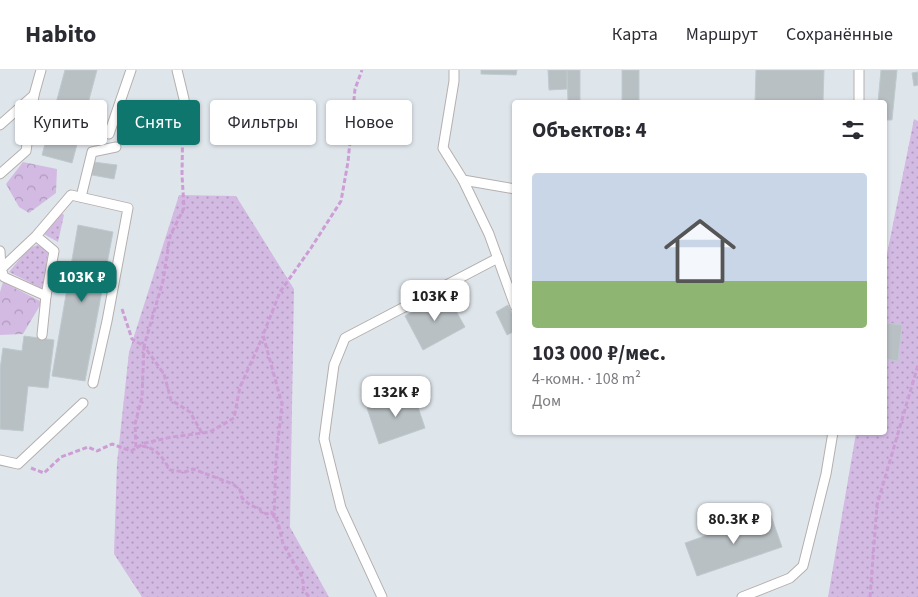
<!DOCTYPE html>
<html lang="ru">
<meta charset="utf-8">
<style>
body{margin:0;font-family:"Source Sans 3",sans-serif;background:#f7f7f7;color:#2b2b33;height:100vh;display:flex;flex-direction:column;font-size:19px;white-space:nowrap}
*{box-sizing:border-box;margin:0}
p{font-size:16px;color:#7c7c81}
.icon{flex:none;width:28px;height:28px;fill:none;stroke:currentColor;stroke-width:2;stroke-linecap:round;stroke-linejoin:round}
.map{position:relative;flex:1;overflow:hidden}
.details{position:absolute;left:512px;top:30px;width:375px;height:335px;display:flex;flex-direction:column;background:#fff;border-radius:5px;box-shadow:0 1px 4px #0004}
.details>*{flex:none}
.top-card{position:absolute;left:15px;top:30px;width:422px;height:45px;display:flex;gap:10px}
.price{position:absolute;translate:-50% -42px;padding:0 11px;border-radius:10px;background:#fff;color:#222;font-size:16px;line-height:32px;filter:drop-shadow(0 1px 2px #0008)}
.price::after{content:'';position:absolute;left:50%;top:30px;width:15px;height:11px;margin-left:-8px;background:inherit;clip-path:polygon(0 0,100% 0,50% 100%)}
.price.current{background:#0f766e;color:#fff}
ul{padding:0;list-style:none}
li{display:grid;align-content:center;gap:10px;height:265px;padding:0 20px}
li span{display:grid;place-items:center;height:155px;border-radius:5px;color:#555}
li>.icon{margin-inline-start:auto}
span .icon{width:90px;height:90px;fill:#fffc;stroke-width:1}
li b{font-size:21px}
h2{display:flex;justify-content:space-between;align-items:center;height:60px;padding:0 20px;font-size:21px}
.chip{padding:0 18px;border-radius:5px;background:#fff;box-shadow:0 1px 4px #0004;font-size:18px;line-height:45px}
.chip.current{background:#0f766e;color:#fff}
header{display:flex;align-items:center;gap:30px;box-sizing:border-box;height:70px;padding:0 25px;background:#fff;border-bottom:1px solid #e1e1e2}
header strong{font-size:24px}
nav{display:flex;gap:28px;margin-inline-start:auto;font-size:18px}
.map>svg:first-child{display:block}
.grass{fill:url(#grass-dots)}
.park{fill:url(#park-crowns)}
.building{fill:#b9c0c4;stroke:#bdcacf}
.lines{fill:none;stroke-linecap:round;stroke-linejoin:round}
.service-casing{stroke:#b5afad;stroke-width:11}
.path{stroke:#cd9ed5;stroke-width:3;stroke-dasharray:5 2.5;stroke-linecap:butt}
.service{stroke:#fff;stroke-width:9}
</style>
<header>
<strong>Habito</strong>
<nav><a>Карта</a><a>Маршрут</a><a>Сохранённые</a></nav>
</header>
<div class="map">
<svg width="918" height="527" viewBox="0 0 918 527">
<defs>
<pattern id="grass-dots" width="8" height="8" patternUnits="userSpaceOnUse" patternTransform="scale(1.25)"><rect width="8" height="8" fill="#d3bae3"/><path d="M2 2h.1M6 6h.1" fill="none" stroke="#af9abb" stroke-width="1.8" stroke-linecap="round"/></pattern>
<pattern id="park-crowns" width="20" height="18" patternUnits="userSpaceOnUse" patternTransform="scale(1.25)"><rect width="20" height="18" fill="#d3bae3"/><path d="M2 6a3 3 0 1 1 6 0M12 15a3 3 0 1 1 6 0" fill="none" stroke="#af9abb"/></pattern>
</defs>
<rect width="100%" height="100%" fill="#dfe6eb"/>
<g class="grass">
<path d="M914,49L918,51V527H828L856,363L885,362V194Z"/>
<path d="M179,125L236,126L294,219L290,457L329,527H142L114,484L117,393L129,282Z"/>
<path d="M60,142L64,145L58,172L42,163Z"/>
<path d="M37,175L44,177L48,183L43,219L9,202L28,179Z"/>
</g>
<g class="park">
<path d="M23,92L57,99L56,123L29,143L19,137L6,114Z"/>
<path d="M3,212L42,232L23,264L0,265V222Z"/>
</g>
<g class="building">
<path d="M65,0H97L72,93L42,85Z"/>
<path d="M481,0H517L516,5L481,4Z"/>
<path d="M548,0H567V19L549,20Z"/>
<path d="M567,0H580V32H568Z"/>
<rect x="622" y="0" width="17" height="32"/>
<path d="M756,0H824L823,32H755Z"/>
<path d="M881,0H897L892,50H885V32H878Z"/>
<path d="M918,2V15L914,16L912,3Z"/>
<path d="M93,92L117,95L114,109L92,105Z"/>
<path d="M78,155L113,162L85,311L52,306Z"/>
<path d="M446,223L465,257L423,280L405,246Z"/>
<path d="M508,235L515,249V261L507,265L496,242Z"/>
<path d="M885,253L902,255L898,291L885,289Z"/>
<path d="M24,266L54,270L48,318L28,316L23,361L0,359V299L3,278L22,281Z"/>
<path d="M413,322L425,358L379,374L367,338Z"/>
<path d="M770,443L782,477L697,506L685,473Z"/>
</g>
<g class="lines">
<g class="service-casing">
<g id="service">
<path d="M177,0L184,29"/>
<path d="M454,0V11L443,78L463,110L515,119"/>
<path d="M859,32V0"/>
<path d="M0,55L34,25L41,0"/>
<path d="M109,64L131,0"/>
<path d="M0,104L26,81L34,25"/>
<path d="M463,110L489,164L515,236"/>
<path d="M81,127L92,82L116,77"/>
<path d="M36,166L54,181L46,226L4,207L1,199L36,166L71,125L128,138L107,251L93,313"/>
<path d="M0,181L1,199L0,201"/>
<path d="M42,265L46,226"/>
<path d="M0,390L18,394L83,333"/>
<path d="M382,527L341,438L324,369L334,295L345,268L498,188"/>
<path d="M742,527L790,508L803,496L826,404L833,362"/>
</g>
</g>
<g class="path">
<path d="M183,40L182,105L184,138L170,166L163,211L144,276L164,304L171,330L190,342L202,363"/>
<path d="M122,239L132,269L144,276L142,327L135,354L136,378"/>
<path d="M142,376C157,378 162,387 170,400L185,402L193,399L233,414L240,420L242,428L250,435L260,439L261,442L267,444L271,442L278,452L283,474L301,505L304,515L303,519L309,527"/>
<path d="M31,398L44,403L61,387L88,377L97,381L112,374L131,381L145,373L172,367L210,362L234,348L240,317L263,266"/>
<path d="M274,448L276,389L282,334L263,265L280,222L311,178L341,131L348,92L355,19L362,0"/>
<path d="M870,527L877,435L918,295"/>
</g>
<use href="#service" class="service"/>
</g>
</svg>
<b class="price current" style="left:82px;top:233px">103K ₽</b>
<b class="price" style="left:435px;top:252px">103K ₽</b>
<b class="price" style="left:396px;top:348px">132K ₽</b>
<b class="price" style="left:734px;top:475px">80.3K ₽</b>
<div class="top-card">
<a class="chip">Купить</a>
<a class="chip current">Снять</a>
<a class="chip">Фильтры</a>
<a class="chip">Новое</a>
</div>
<section class="details">
<h2>Объектов: 4<svg class="icon" aria-label="filters" viewBox="0 0 24 24"><path d="M4 7h16M4 17h16"/><circle cx="9" cy="7" r="2"/><circle cx="15" cy="17" r="2"/></svg></h2>
<ul>
<li><span style="background:linear-gradient(#c9d6e8 70%,#8fb573 0)"><svg class="icon" aria-label="home" viewBox="0 0 24 24"><path d="M3 11l9-7 9 7M6 9v11h12V9"/></svg></span><div><b>103 000 ₽/мес.</b><p>4-комн. · 108 m²</p><p>Дом</p></div></li>
</ul>
</section>
</div>
